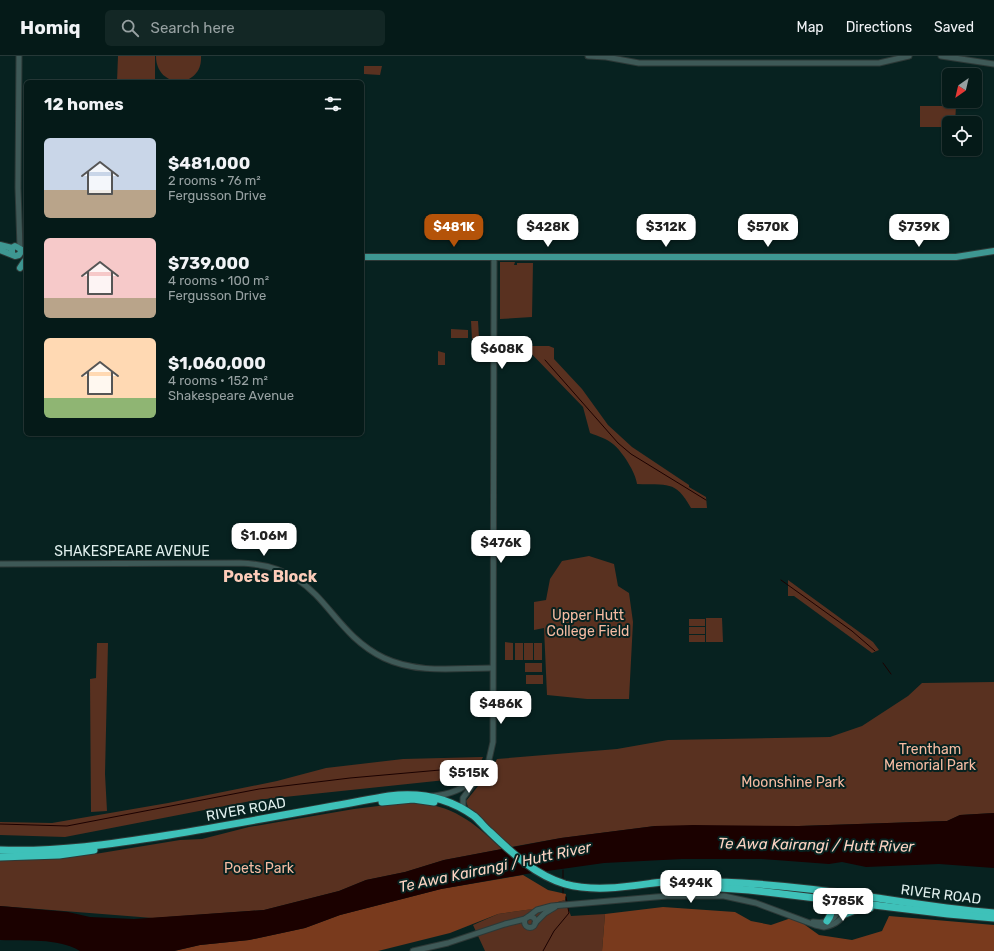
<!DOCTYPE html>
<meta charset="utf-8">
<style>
body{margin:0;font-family:Rubik,sans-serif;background:#132725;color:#f1f3f6;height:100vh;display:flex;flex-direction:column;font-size:15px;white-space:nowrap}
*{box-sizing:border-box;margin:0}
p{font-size:13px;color:#97a1a2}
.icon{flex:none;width:22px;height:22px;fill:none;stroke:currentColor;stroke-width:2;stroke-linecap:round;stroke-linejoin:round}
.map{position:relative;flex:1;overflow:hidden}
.panel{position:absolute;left:24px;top:24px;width:340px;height:356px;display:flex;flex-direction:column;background:#051a18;border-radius:6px;box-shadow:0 1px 3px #0004,0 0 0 1px #263837}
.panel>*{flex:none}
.needle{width:26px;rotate:214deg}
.fabs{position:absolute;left:942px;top:12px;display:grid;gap:8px}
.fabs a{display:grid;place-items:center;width:40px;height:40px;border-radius:6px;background:#051a18;box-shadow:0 1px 3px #0004,0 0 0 1px #263837;font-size:20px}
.price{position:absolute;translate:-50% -34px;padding:0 9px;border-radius:8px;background:#fff;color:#222;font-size:13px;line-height:26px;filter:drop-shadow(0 1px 2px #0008)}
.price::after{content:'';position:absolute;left:50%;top:24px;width:12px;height:9px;margin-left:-6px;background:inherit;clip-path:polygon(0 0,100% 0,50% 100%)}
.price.active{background:#b45309;color:#fff}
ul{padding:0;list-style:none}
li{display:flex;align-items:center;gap:12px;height:100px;padding:0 20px}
li span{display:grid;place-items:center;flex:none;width:112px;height:80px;border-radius:6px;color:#555}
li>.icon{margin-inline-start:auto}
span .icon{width:48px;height:48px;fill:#fffc;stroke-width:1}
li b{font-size:17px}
h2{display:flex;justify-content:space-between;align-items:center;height:48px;padding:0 20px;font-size:17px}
header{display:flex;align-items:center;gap:24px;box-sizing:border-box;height:56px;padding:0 20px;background:#051a18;border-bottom:1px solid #263837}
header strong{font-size:19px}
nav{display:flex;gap:22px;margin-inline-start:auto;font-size:14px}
.search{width:280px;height:36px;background:#132725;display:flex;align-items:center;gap:10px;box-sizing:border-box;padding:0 14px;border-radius:6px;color:#97a1a2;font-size:15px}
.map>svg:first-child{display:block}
.green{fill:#593120}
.forest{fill:#793a1d}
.water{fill:#1b0100}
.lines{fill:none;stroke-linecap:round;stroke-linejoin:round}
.stream{stroke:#1b0100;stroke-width:1}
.minor-casing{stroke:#2d3937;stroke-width:7}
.major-casing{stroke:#2d3937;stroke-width:8}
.highway-casing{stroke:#2d3937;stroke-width:9}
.minor{stroke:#3e5957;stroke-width:5}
.major{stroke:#3e9792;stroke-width:6}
.highway{stroke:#3ec1b9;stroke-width:7}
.labels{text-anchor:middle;stroke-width:4;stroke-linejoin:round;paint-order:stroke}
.street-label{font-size:14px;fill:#e0efed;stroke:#072220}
.park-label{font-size:14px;fill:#f5bba2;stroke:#072220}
.water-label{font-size:15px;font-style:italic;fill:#fbd3c2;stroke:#072220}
.quarter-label{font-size:16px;font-weight:bold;fill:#fcccb9;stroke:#072220}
</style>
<header>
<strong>Homiq</strong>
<div class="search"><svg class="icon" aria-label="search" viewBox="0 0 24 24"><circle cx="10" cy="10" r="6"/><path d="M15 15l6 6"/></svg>Search here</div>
<nav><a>Map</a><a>Directions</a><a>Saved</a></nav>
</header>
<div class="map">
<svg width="994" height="895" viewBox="0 0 994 895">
<rect width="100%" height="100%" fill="#072220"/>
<g class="green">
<path d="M118,0H155V26H117Z"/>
<path d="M156,0H201C203,33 156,34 156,0Z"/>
<path d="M364,10H382L380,19L364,18Z"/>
<path d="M920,50H956L955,67H949V71H920Z"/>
<path d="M500,206H515L514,209H517V207H533L532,261L500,263Z"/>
<path d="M471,265H478L479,282L472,283Z"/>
<path d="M451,273L468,274V282H451Z"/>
<path d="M524,290H549L554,292V303L582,333L608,369L632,391L689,429V431L706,441L707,452H691C675,423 667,430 637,428C636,417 622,395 613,388C607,383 598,380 590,377L583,351Z"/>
<path d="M438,295L445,297V309H438Z"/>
<path d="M589,500L614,508L618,530L629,537L633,566L629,643H587L547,639L544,572L534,574V546L546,544L550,523L562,505Z"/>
<path d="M788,524L873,586L879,594L872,597L794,540H788Z"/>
<path d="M706,562H722L723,586H706Z"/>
<rect x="689" y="563" width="16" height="7"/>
<rect x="689" y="571" width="16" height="7"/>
<rect x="689" y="579" width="16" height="7"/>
<path d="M505,586L513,587V604H505Z"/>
<path d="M97,587H108L105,718L107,755L91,756L90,623L96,622Z"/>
<rect x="515" y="587" width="8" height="17"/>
<rect x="524" y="587" width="9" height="17"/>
<rect x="534" y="587" width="8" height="17"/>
<rect x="525" y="607" width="17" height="9"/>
<rect x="526" y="619" width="17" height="9"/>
<path d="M994,626V757L960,759L947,765L799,770H655L561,782L511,791L469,754L466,745L491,714L497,703L617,693L668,684L830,681L862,670L908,640L922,627Z"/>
<path d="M483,701L474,721L256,744L65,781L0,779V766L52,767L168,747L277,725L326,712L403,703Z"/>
<path d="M411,746C453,749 472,765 502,793L444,804L405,816L366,824L339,835L264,854L153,862L0,850V805L95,798L180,784L202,783L249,771L354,753Z"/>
<path d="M565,844L571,860L605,858L602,895H485L473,869L498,858L539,852Z"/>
</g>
<g class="forest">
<path d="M523,819L548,834L566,838L565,844L533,853L498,858L450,877L378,895H174L200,889L249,884L305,872L340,859L441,833Z"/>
<path d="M663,851L735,856L751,865L771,869L794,861L819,879L852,884L882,875L889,860L994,869V895H602L605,858Z"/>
</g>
<path class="water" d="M994,757V812L939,808L866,811L842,806L829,808L762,803H682L604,807L526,818L441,833L340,859L305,872L249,884L200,889L174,895H80C56,881 27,886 0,884V850L68,856L90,861L134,863L264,854L339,835L366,824L405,816L444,804L561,782L655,770L693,769L799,770L947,765L960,759Z"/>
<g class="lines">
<g class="stream">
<path d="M545,304L618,387L631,398L706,444"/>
<path d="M781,524L852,575L875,595"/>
<path d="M883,607L891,618"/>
<path d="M0,768L67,770L259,733L350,722L474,711"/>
<path d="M563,825V814"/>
<path d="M563,830V837"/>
<path d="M566,841L567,846"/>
<path d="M543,895L554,875L569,857L568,852"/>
</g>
<g class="minor-casing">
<g id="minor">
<path d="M19,0L18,132L20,192"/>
<path d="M588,0L606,1L639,7H879L909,0"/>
<path d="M941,0L994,8"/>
<path d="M0,508L240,507C325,510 323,572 384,602C418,618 456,612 492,612"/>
<path d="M433,740C450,739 463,733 476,722"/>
<path d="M463,753V742L488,708L493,686L494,201"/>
<circle cx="530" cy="866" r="5.5"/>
<path d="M528,861L537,854L552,850L667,840H724L756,847L815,869L824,871C836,869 844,862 848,851L847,846"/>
<path d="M813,866C839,869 833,856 847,846"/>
<path d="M535,867L545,857L555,851"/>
<path d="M413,895L448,887L505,868L525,863"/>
</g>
</g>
<g class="major-casing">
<g id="major">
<path d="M0,189L12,192"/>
<path d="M0,194L15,200L19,199L22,194"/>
<path d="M12,198V192L15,190L22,194"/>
<path d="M362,201H956L994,195"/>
<path d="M20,212L26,203"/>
</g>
</g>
<g class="highway-casing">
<g id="highway">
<path d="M382,746L413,743L434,746"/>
<path d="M0,794C57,796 113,788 169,779C242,767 316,753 389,740C419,736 449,742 474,760C480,765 484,771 490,776C512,797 535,819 565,828C594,836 625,831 654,827C676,824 699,824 721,826C773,828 825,834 877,842C916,848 954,854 994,857"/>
<path d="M0,801L59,799L94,794"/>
<path d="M692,830L749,834L948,858L994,862"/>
<path d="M821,844C832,849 834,855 827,865"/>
<path d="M845,858L858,853L870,852"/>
</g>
</g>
<use href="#minor" class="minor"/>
<use href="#major" class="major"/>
<use href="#highway" class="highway"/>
</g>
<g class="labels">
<g class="street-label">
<text x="132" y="500">SHAKESPEARE AVENUE</text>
<text transform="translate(246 753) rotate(-10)" y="5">RIVER ROAD</text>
<text transform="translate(941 838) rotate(7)" y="5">RIVER ROAD</text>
</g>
<g class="park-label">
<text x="588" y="564">Upper Hutt<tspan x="588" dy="16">College Field</tspan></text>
<text x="930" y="698">Trentham<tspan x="930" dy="16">Memorial Park</tspan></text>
<text x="793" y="731">Moonshine Park</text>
<text x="259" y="817">Poets Park</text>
</g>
<g class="water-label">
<text transform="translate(816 789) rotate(1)" y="5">Te Awa Kairangi / Hutt River</text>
<text transform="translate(495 811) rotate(-12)" y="5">Te Awa Kairangi / Hutt River</text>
</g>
<g class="quarter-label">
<text x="270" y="526">Poets Block</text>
</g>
</g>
</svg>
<div class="fabs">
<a><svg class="needle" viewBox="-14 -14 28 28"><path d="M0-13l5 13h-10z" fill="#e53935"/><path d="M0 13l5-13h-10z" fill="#97a1a2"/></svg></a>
<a><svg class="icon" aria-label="locate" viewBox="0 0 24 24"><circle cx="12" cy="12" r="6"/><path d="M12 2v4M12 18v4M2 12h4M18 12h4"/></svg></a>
</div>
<b class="price active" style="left:454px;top:192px">$481K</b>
<b class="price" style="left:548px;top:192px">$428K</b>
<b class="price" style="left:666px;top:192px">$312K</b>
<b class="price" style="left:768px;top:192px">$570K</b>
<b class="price" style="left:919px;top:192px">$739K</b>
<b class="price" style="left:502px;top:314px">$608K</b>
<b class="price" style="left:264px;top:501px">$1.06M</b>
<b class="price" style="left:501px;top:508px">$476K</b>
<b class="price" style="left:501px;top:669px">$486K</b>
<b class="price" style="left:469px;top:738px">$515K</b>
<b class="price" style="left:691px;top:848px">$494K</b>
<b class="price" style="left:843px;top:866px">$785K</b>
<section class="panel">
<h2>12 homes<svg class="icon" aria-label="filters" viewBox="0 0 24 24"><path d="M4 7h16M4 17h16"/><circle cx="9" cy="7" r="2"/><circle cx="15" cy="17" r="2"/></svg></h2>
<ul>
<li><span style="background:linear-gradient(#c9d6e8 65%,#b9a48a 0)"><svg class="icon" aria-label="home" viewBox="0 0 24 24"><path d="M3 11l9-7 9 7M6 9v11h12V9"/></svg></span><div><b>$481,000</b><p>2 rooms · 76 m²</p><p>Fergusson Drive</p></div></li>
<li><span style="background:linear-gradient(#f6c9c9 75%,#b9a48a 0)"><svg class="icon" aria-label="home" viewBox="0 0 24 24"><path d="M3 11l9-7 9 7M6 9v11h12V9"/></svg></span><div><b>$739,000</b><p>4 rooms · 100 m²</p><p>Fergusson Drive</p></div></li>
<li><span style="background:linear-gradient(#ffd9b3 75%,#8fb573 0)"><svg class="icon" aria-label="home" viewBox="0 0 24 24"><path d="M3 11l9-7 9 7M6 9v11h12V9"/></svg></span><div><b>$1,060,000</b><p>4 rooms · 152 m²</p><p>Shakespeare Avenue</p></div></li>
</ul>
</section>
</div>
